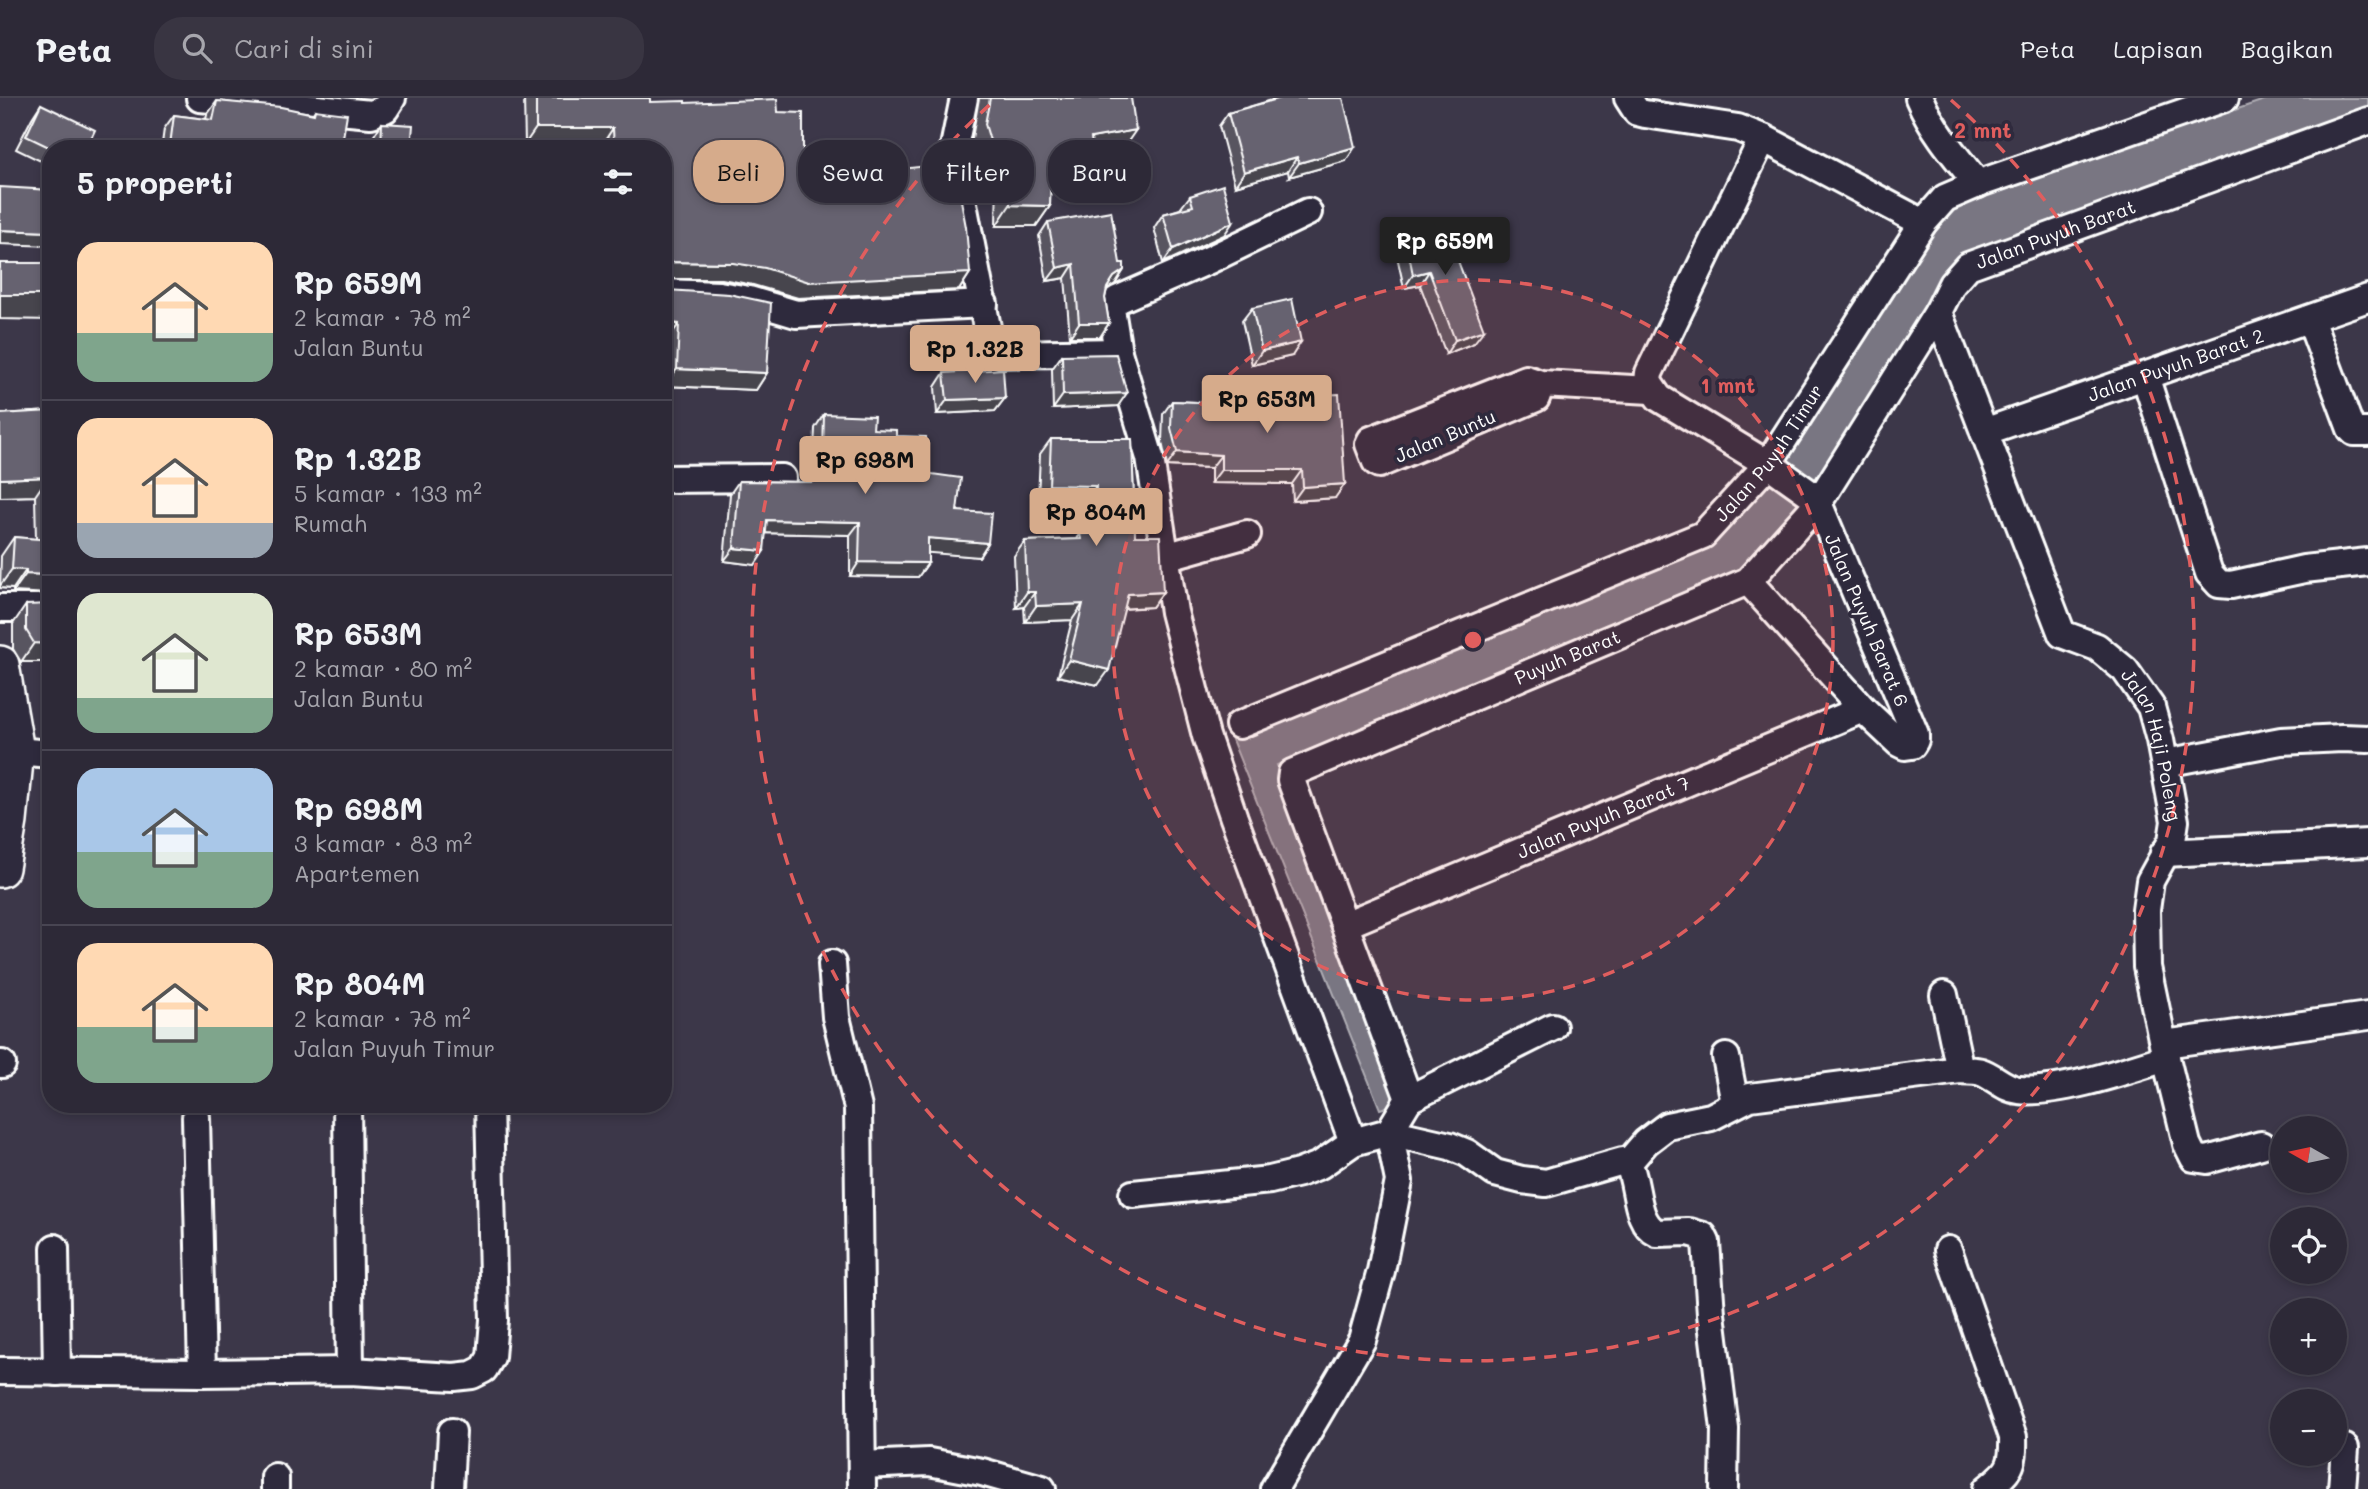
<!DOCTYPE html>
<html lang="id">
<meta charset="utf-8">
<style>
body{margin:0;font-family:Mali,sans-serif;background:#393542;color:#f1f3f6;height:100vh;display:flex;flex-direction:column;font-size:26px;white-space:nowrap}
*{box-sizing:border-box;margin:0}
p{font-size:23px;color:#a7a6ad}
.icon{flex:none;width:38px;height:38px;fill:none;stroke:currentColor;stroke-width:2;stroke-linecap:round;stroke-linejoin:round}
.map{position:relative;flex:1;overflow:hidden}
.side{position:absolute;left:42px;top:42px;width:630px;height:973px;display:flex;flex-direction:column;background:#2d2937;border-radius:28px;box-shadow:0 4px 10px #0003,0 0 0 2px #484552}
.side>*{flex:none}
.top-card{position:absolute;left:693px;top:42px;width:665px;height:63px;display:flex;gap:14px}
.needle{width:46px;rotate:279deg}
.controls{position:absolute;left:2270px;top:1018px;display:grid;gap:14px}
.controls a{display:grid;place-items:center;width:77px;height:77px;border-radius:50%;background:#2d2937;box-shadow:0 4px 10px #0003,0 0 0 2px #484552;font-size:35px}
.price{position:absolute;translate:-50% -60px;padding:0 16px;border-radius:7px;background:#d6ab8b;color:#111;font-size:23px;line-height:46px;filter:drop-shadow(0 2px 4px #0008)}
.price::after{content:'';position:absolute;left:50%;top:42px;width:21px;height:16px;margin-left:-10px;background:inherit;clip-path:polygon(0 0,100% 0,50% 100%)}
.price.active{background:#222;color:#fff}
ul{padding:0;list-style:none}
li{display:flex;align-items:center;gap:21px;height:175px;padding:0 35px}
li+li{border-top:2px solid #484552}
li span{display:grid;place-items:center;flex:none;width:196px;height:140px;border-radius:21px;color:#555}
li>.icon{margin-inline-start:auto}
span .icon{width:84px;height:84px;fill:#fffc;stroke-width:1}
li b{font-size:30px}
h2{display:flex;justify-content:space-between;align-items:center;height:84px;padding:0 35px;font-size:30px}
.tag{padding:0 24px;border-radius:28px;background:#2d2937;box-shadow:0 4px 10px #0003,0 0 0 2px #484552;font-size:24px;line-height:63px}
.tag.active{background:#d6ab8b;color:#111}
header{display:flex;align-items:center;gap:42px;box-sizing:border-box;height:98px;padding:0 35px;background:#2d2937;border-bottom:2px solid #484552}
header strong{font-size:33px}
nav{display:flex;gap:38px;margin-inline-start:auto;font-size:24px}
.search{width:490px;height:63px;background:#393542;display:flex;align-items:center;gap:18px;box-sizing:border-box;padding:0 24px;border-radius:28px;color:#a7a6ad;font-size:26px}
.map>svg:first-child{display:block}
.water{fill:#797682;stroke:#afadb4;stroke-width:2}
.lines{fill:none;stroke-linecap:round;stroke-linejoin:round}
.minor-casing{stroke:#fff;stroke-width:32}
.secondary-casing{stroke:#fff;stroke-width:42}
.minor{stroke:#2f2a3d;stroke-width:26}
.secondary{stroke:#2f2a3d;stroke-width:37}
.wall{fill:#585460;stroke:#fff;stroke-width:2}
.shaded-wall{fill:#47454e;stroke:#fff;stroke-width:2}
.building{fill:#666270;stroke:#fff;stroke-width:2}
.ring{fill:none;stroke:#e05e5e;stroke-width:3.5;stroke-dasharray:12 9}
.labels{text-anchor:middle;stroke-width:7;stroke-linejoin:round;paint-order:stroke}
.street-label{font-size:19px;fill:#fff;stroke:#2f2a3d}
.centre{fill:#e05e5e;stroke:#2f2a3d;stroke-width:3.5}
.ring-label{font-size:21px;text-anchor:middle;font-weight:bold;fill:#e05e5e;stroke:#2f2a3d;stroke-width:7;stroke-linejoin:round;paint-order:stroke}
</style>
<header>
<strong>Peta</strong>
<div class="search"><svg class="icon" aria-label="search" viewBox="0 0 24 24"><circle cx="10" cy="10" r="6"/><path d="M15 15l6 6"/></svg>Cari di sini</div>
<nav><a>Peta</a><a>Lapisan</a><a>Bagikan</a></nav>
</header>
<div class="map">
<svg width="2368" height="1391" viewBox="0 0 2368 1391">
<rect width="100%" height="100%" fill="#3c3749"/>
<filter id="ink" filterUnits="userSpaceOnUse"><feTurbulence type="fractalNoise" baseFrequency=".0143" numOctaves="2"/><feDisplacementMap in="SourceGraphic" scale="14" xChannelSelector="R" yChannelSelector="G"/><feConvolveMatrix kernelMatrix="1 2 1 2 8 2 1 2 1" color-interpolation-filters="sRGB"/></filter>
<g filter="url(#ink)">
<path class="water" d="M2270,0H2368V14L1958,163L1808,394L1746,472L1277,667L1408,1003L1380,1011L1231,639L1709,447L1779,375L1923,143L1947,114L1973,101Z"/>
<g class="lines">
<g class="minor-casing">
<g id="minor">
<path d="M200,0L371,16L385,11L392,0"/>
<path d="M964,0L953,54L991,250L1003,256L1118,254"/>
<path d="M1628,0L1637,14L1645,16L1738,30L1763,40"/>
<path d="M1919,0C1933,33 1956,59 1978,86"/>
<path d="M1308,114L1209,162L1117,202L1111,211L1118,254L1150,360L1174,514L1206,638L1234,720L1353,1044"/>
<path d="M663,195L719,197L749,202L796,216L984,206"/>
<path id="s1" d="M1938,214L2062,536L2097,549L2125,572L2151,609L2160,642L2175,723L2172,743L2150,783L2146,812L2147,869L2166,960L2187,1046L2194,1060L2207,1062L2261,1047"/>
<path d="M2310,221L2351,331L2354,334H2368"/>
<path d="M2145,278L2209,475L2219,486L2231,487L2304,471L2368,464"/>
<path d="M1541,286L1536,300L1379,366L1376,364L1369,346L1371,342L1526,281L1541,286L1651,292"/>
<path id="s2" d="M1984,334L2368,200"/>
<path d="M663,381L782,380"/>
<path d="M1165,459L1247,436"/>
<path d="M1748,483L1863,611L1899,645L1905,648L1912,647L1915,642V636L1818,405L1812,397L1774,370L1659,300L1648,284L1649,275L1763,40L1923,125"/>
<path d="M0,510H51"/>
<path id="s3" d="M1239,627L1703,437L1768,366L1923,125L1945,100L1980,85L2225,0"/>
<path d="M15,653L51,656"/>
<path d="M2165,665L2281,643L2342,640L2368,641"/>
<path d="M2164,755L2368,745"/>
<path id="s4" d="M1345,827L1863,611"/>
<path d="M832,866L836,919L858,1010L862,1391"/>
<path d="M1944,897L1960,972"/>
<path d="M2164,946L2368,918"/>
<path d="M1726,959L1735,1005"/>
<path d="M0,966H2"/>
<path d="M1409,1001L1553,929"/>
<path d="M347,1006L350,1273"/>
<path d="M196,1019L202,1275"/>
<path d="M1628,1065L1646,1044L1667,1028L1711,1019L1750,999L1960,972C1966,973 1975,972 1981,974C1994,978 2004,991 2019,992C2058,996 2128,972 2166,960"/>
<path d="M1133,1096L1270,1082L1299,1075L1320,1067L1353,1044L1389,1034L1450,1048L1467,1055L1495,1075L1522,1082L1546,1085L1623,1063L1628,1065C1639,1085 1634,1124 1657,1135L1689,1134L1703,1138L1706,1144L1711,1216L1725,1331L1724,1391"/>
<path d="M55,1150L57,1274"/>
<path d="M1948,1152L2013,1339C2014,1368 2010,1373 1987,1391"/>
<path d="M0,1273L202,1275L350,1273L454,1279L472,1277L484,1271L491,1259L494,1222L489,1006"/>
<path d="M862,1367L929,1364L982,1374L1042,1391"/>
<path d="M275,1379V1391"/>
<path d="M449,1391L452,1334"/>
<path id="s5" d="M1274,1391L1362,1242L1381,1173L1399,1083L1389,1034L1409,1001L1291,682L1292,675L1748,483L1818,405L1938,214L1952,186L1968,168L2368,23"/>
<path d="M2342,1391L2345,1350"/>
</g>
</g>
<g class="secondary-casing">
<path id="secondary" d="M0,567L15,653L8,723L0,770"/>
</g>
<use href="#minor" class="minor"/>
<use href="#secondary" class="secondary"/>
</g>
<g class="wall">
<path d="M524,0H650V4L685,5L778,14L803,82L970,175L959,192L798,200L753,187L722,181H663V51H602V47L525,46Z"/>
<path d="M979,0H1131L1122,52L1093,58L1079,77L1051,79L1050,108L1036,128H996L997,79L977,66L971,46Z"/>
<path d="M1272,0H1343L1346,63L1289,79L1288,73L1235,88L1219,28L1228,15L1272,2Z"/>
<path d="M217,3L313,15L315,12L341,51H155L159,45L162,46L164,31L174,17L206,21L207,17Z"/>
<path d="M41,6L86,51H51V68L16,51L32,20Z"/>
<path d="M382,25L411,51H372L373,39Z"/>
<path d="M1190,98L1224,137L1163,165L1154,130L1163,116L1180,111Z"/>
<path d="M1048,124L1120,165L1124,172L1115,186L1107,191L1105,200L1109,225L1100,239H1070L1065,180L1047,183L1039,138Z"/>
<path d="M1405,135L1458,163L1474,245L1446,256L1420,187L1404,190L1395,149Z"/>
<path d="M663,189L767,275L756,292L665,288L667,242Z"/>
<path d="M1252,210L1292,258L1252,267L1242,223Z"/>
<path d="M1062,257L1118,308L1053,311L1052,271Z"/>
<path d="M944,275L1005,300L995,313L937,316L935,289Z"/>
<path d="M1297,298L1335,400L1293,403L1292,386L1211,385V370L1167,368L1162,344L1163,316L1172,303L1197,304L1296,301Z"/>
<path d="M51,313V496L13,494V491L0,490L1,458L14,439L36,441L35,398L0,399V316Z"/>
<path d="M824,316L896,338L924,375L988,445L979,459L928,454V465L918,479L850,478V437L766,435L755,467L724,463L730,396L739,383L803,384V368L814,354L815,330Z"/>
<path d="M1051,341H1132L1135,438L1163,494L1152,509L1124,511L1098,587L1058,578L1072,522L1025,524L1024,509L1016,510L1014,458L1025,443L1077,441L1080,436H1084L1085,404L1038,402L1040,356Z"/>
<path d="M26,507L51,564H21L13,551V526Z"/>
</g>
<g class="shaded-wall">
<path d="M536,30H613L602,47L525,46Z"/>
<path d="M1136,32L1122,52L1093,58L1079,77L1037,80L1051,60L1091,40Z"/>
<path d="M1355,49L1346,63L1289,79L1299,65Z"/>
<path d="M1297,59L1288,73L1235,88L1244,74Z"/>
<path d="M1010,107L1050,108L1036,128H996Z"/>
<path d="M1233,124L1224,137L1163,165L1173,151Z"/>
<path d="M0,132L51,134V148L0,146Z"/>
<path d="M668,164L733,165L970,175L959,192L798,200L753,187L722,181H663V168Z"/>
<path d="M1074,166L1065,180L1047,183L1057,170Z"/>
<path d="M1124,172L1115,186L1104,193L1114,179Z"/>
<path d="M1429,173L1420,187L1404,190L1413,177Z"/>
<path d="M0,197H51V222L0,221Z"/>
<path d="M663,224L679,226L667,242H663Z"/>
<path d="M1079,225H1109L1100,239H1070Z"/>
<path d="M1484,232L1474,245L1446,256L1455,242Z"/>
<path d="M1301,244L1292,258L1252,267L1262,253Z"/>
<path d="M677,271L767,275L756,292L665,288Z"/>
<path d="M1127,295L1118,308L1053,311L1063,297Z"/>
<path d="M1005,300L995,313L937,316L947,302Z"/>
<path d="M1177,354L1221,357L1211,370L1167,368Z"/>
<path d="M1221,372H1302L1292,386L1211,385Z"/>
<path d="M48,379L35,398L0,399V381Z"/>
<path d="M1345,386L1335,400L1293,403L1303,389Z"/>
<path d="M1049,387L1096,388L1085,404L1038,402Z"/>
<path d="M767,422L860,424L850,437L757,435Z"/>
<path d="M928,440L988,445L979,459L919,454Z"/>
<path d="M734,450L764,453L755,467L724,463Z"/>
<path d="M859,464L928,465L918,479L850,478Z"/>
<path d="M12,471L26,472L13,491L0,490V488Z"/>
<path d="M26,476L51,477V496L13,494Z"/>
<path d="M1027,494H1035L1024,509L1016,510Z"/>
<path d="M1163,494L1152,509L1117,511L1128,496Z"/>
<path d="M1083,506L1072,522L1025,524L1036,508Z"/>
<path d="M34,545L51,546V564H21Z"/>
<path d="M1069,562L1109,572L1098,587L1058,578Z"/>
</g>
<g class="building">
<path d="M536,0H650V4L685,3V5L777,1L778,14L803,15V82L954,65L966,129L970,175L809,184L765,170L733,165L668,164L663,168V51H614L613,30H536Z"/>
<path d="M990,0H1131L1136,32L1091,40L1094,57L1051,60L1050,108L1010,107L1011,58L991,46L985,26Z"/>
<path d="M1281,0H1343L1355,49L1299,65L1297,59L1244,74L1228,15Z"/>
<path d="M217,3L281,9L314,16L315,12L347,16L341,51H158L159,45L170,47L174,17L213,22Z"/>
<path d="M41,6L95,32L86,51H53L26,38Z"/>
<path d="M382,25L413,27L411,51H381Z"/>
<path d="M1223,87L1233,124L1173,151L1163,116L1193,108L1190,98Z"/>
<path d="M0,89L51,92V134L0,132Z"/>
<path d="M1111,113L1120,165H1124V172L1114,179L1107,190L1105,200L1109,225H1079L1074,166L1057,170L1048,124Z"/>
<path d="M1450,125L1458,163L1484,232L1455,242L1429,173L1413,177L1405,135Z"/>
<rect x="0" y="165" width="51" height="32"/>
<path d="M663,189L667,192L729,196L771,205L767,275L677,271L679,226L663,224Z"/>
<path d="M1292,201L1301,244L1262,253L1252,210Z"/>
<path d="M1116,256L1127,295L1063,297L1062,257Z"/>
<path d="M1003,271L1005,300L947,302L944,275Z"/>
<path d="M1339,296L1345,386L1303,389L1302,372H1221V357L1177,354L1171,330L1172,303L1197,304L1297,301V298Z"/>
<path d="M51,313V477L26,476V472L12,471L14,439L50,442L48,379L0,381V316Z"/>
<path d="M824,316L874,318L873,331L896,332V338L926,339L924,375L961,380L957,413L991,415L988,445L928,440V465L859,464L860,424L767,422L764,453L734,450L739,383L812,384L813,354H823Z"/>
<path d="M1051,341H1132L1135,438H1160L1163,494L1128,496L1109,572L1069,562L1083,506L1036,508L1035,494H1027L1025,443L1081,441L1080,436L1095,435L1096,388L1049,387Z"/>
<path d="M663,465L674,467L668,510H663Z"/>
<path d="M51,506V546L34,545L26,532V507Z"/>
</g>
</g>
<circle cx="1473" cy="542" r="360" fill="#e05e5e" fill-opacity=".12"/>
<g class="ring">
<circle cx="1473" cy="542" r="360"/>
<path d="M1951 2A721 721 0 1 1 995 2"/>
</g>
<g class="labels">
<g class="street-label">
<text dy="7" stroke="none"><textPath href="#s5" startOffset="1746">Jalan Puyuh Barat</textPath></text>
<text dy="7" stroke="none"><textPath href="#s2" startOffset="203">Jalan Puyuh Barat 2</textPath></text>
<text transform="translate(1445 338) rotate(-23)" y="7">Jalan Buntu</text>
<text dy="7" stroke="none"><textPath href="#s3" startOffset="607">Jalan Puyuh Timur</textPath></text>
<text transform="translate(1867 522) rotate(67)" y="7">Jalan Puyuh Barat 6</text>
<text dy="7" stroke="none"><textPath href="#s5" startOffset="1071">Puyuh Barat</textPath></text>
<text dy="7" stroke="none"><textPath href="#s1" startOffset="500">Jalan Haji Poleng</textPath></text>
<text dy="7" stroke="none"><textPath href="#s4" startOffset="280">Jalan Puyuh Barat 7</textPath></text>
</g>
</g>
<circle cx="1473" cy="542" r="10" class="centre"/>
<g class="ring-label">
<text x="1983" y="40">2 mnt</text>
<text x="1728" y="295">1 mnt</text>
</g>
</svg>
<div class="controls">
<a><svg class="needle" viewBox="-14 -14 28 28"><path d="M0-13l5 13h-10z" fill="#e53935"/><path d="M0 13l5-13h-10z" fill="#a7a6ad"/></svg></a>
<a><svg class="icon" aria-label="locate" viewBox="0 0 24 24"><circle cx="12" cy="12" r="6"/><path d="M12 2v4M12 18v4M2 12h4M18 12h4"/></svg></a>
<a>+</a>
<a>−</a>
</div>
<b class="price active" style="left:1445px;top:179px">Rp 659M</b>
<b class="price" style="left:975px;top:287px">Rp 1.32B</b>
<b class="price" style="left:1267px;top:337px">Rp 653M</b>
<b class="price" style="left:865px;top:398px">Rp 698M</b>
<b class="price" style="left:1096px;top:450px">Rp 804M</b>
<div class="top-card">
<a class="tag active">Beli</a>
<a class="tag">Sewa</a>
<a class="tag">Filter</a>
<a class="tag">Baru</a>
</div>
<section class="side">
<h2>5 properti<svg class="icon" aria-label="filters" viewBox="0 0 24 24"><path d="M4 7h16M4 17h16"/><circle cx="9" cy="7" r="2"/><circle cx="15" cy="17" r="2"/></svg></h2>
<ul>
<li><span style="background:linear-gradient(#ffd9b3 65%,#7fa58c 0)"><svg class="icon" aria-label="home" viewBox="0 0 24 24"><path d="M3 11l9-7 9 7M6 9v11h12V9"/></svg></span><div><b>Rp 659M</b><p>2 kamar · 78 m²</p><p>Jalan Buntu</p></div></li>
<li><span style="background:linear-gradient(#ffd9b3 75%,#9aa5b1 0)"><svg class="icon" aria-label="home" viewBox="0 0 24 24"><path d="M3 11l9-7 9 7M6 9v11h12V9"/></svg></span><div><b>Rp 1.32B</b><p>5 kamar · 133 m²</p><p>Rumah</p></div></li>
<li><span style="background:linear-gradient(#dfe7d0 75%,#7fa58c 0)"><svg class="icon" aria-label="home" viewBox="0 0 24 24"><path d="M3 11l9-7 9 7M6 9v11h12V9"/></svg></span><div><b>Rp 653M</b><p>2 kamar · 80 m²</p><p>Jalan Buntu</p></div></li>
<li><span style="background:linear-gradient(#a9c7e8 60%,#7fa58c 0)"><svg class="icon" aria-label="home" viewBox="0 0 24 24"><path d="M3 11l9-7 9 7M6 9v11h12V9"/></svg></span><div><b>Rp 698M</b><p>3 kamar · 83 m²</p><p>Apartemen</p></div></li>
<li><span style="background:linear-gradient(#ffd9b3 60%,#7fa58c 0)"><svg class="icon" aria-label="home" viewBox="0 0 24 24"><path d="M3 11l9-7 9 7M6 9v11h12V9"/></svg></span><div><b>Rp 804M</b><p>2 kamar · 78 m²</p><p>Jalan Puyuh Timur</p></div></li>
</ul>
</section>
</div>
